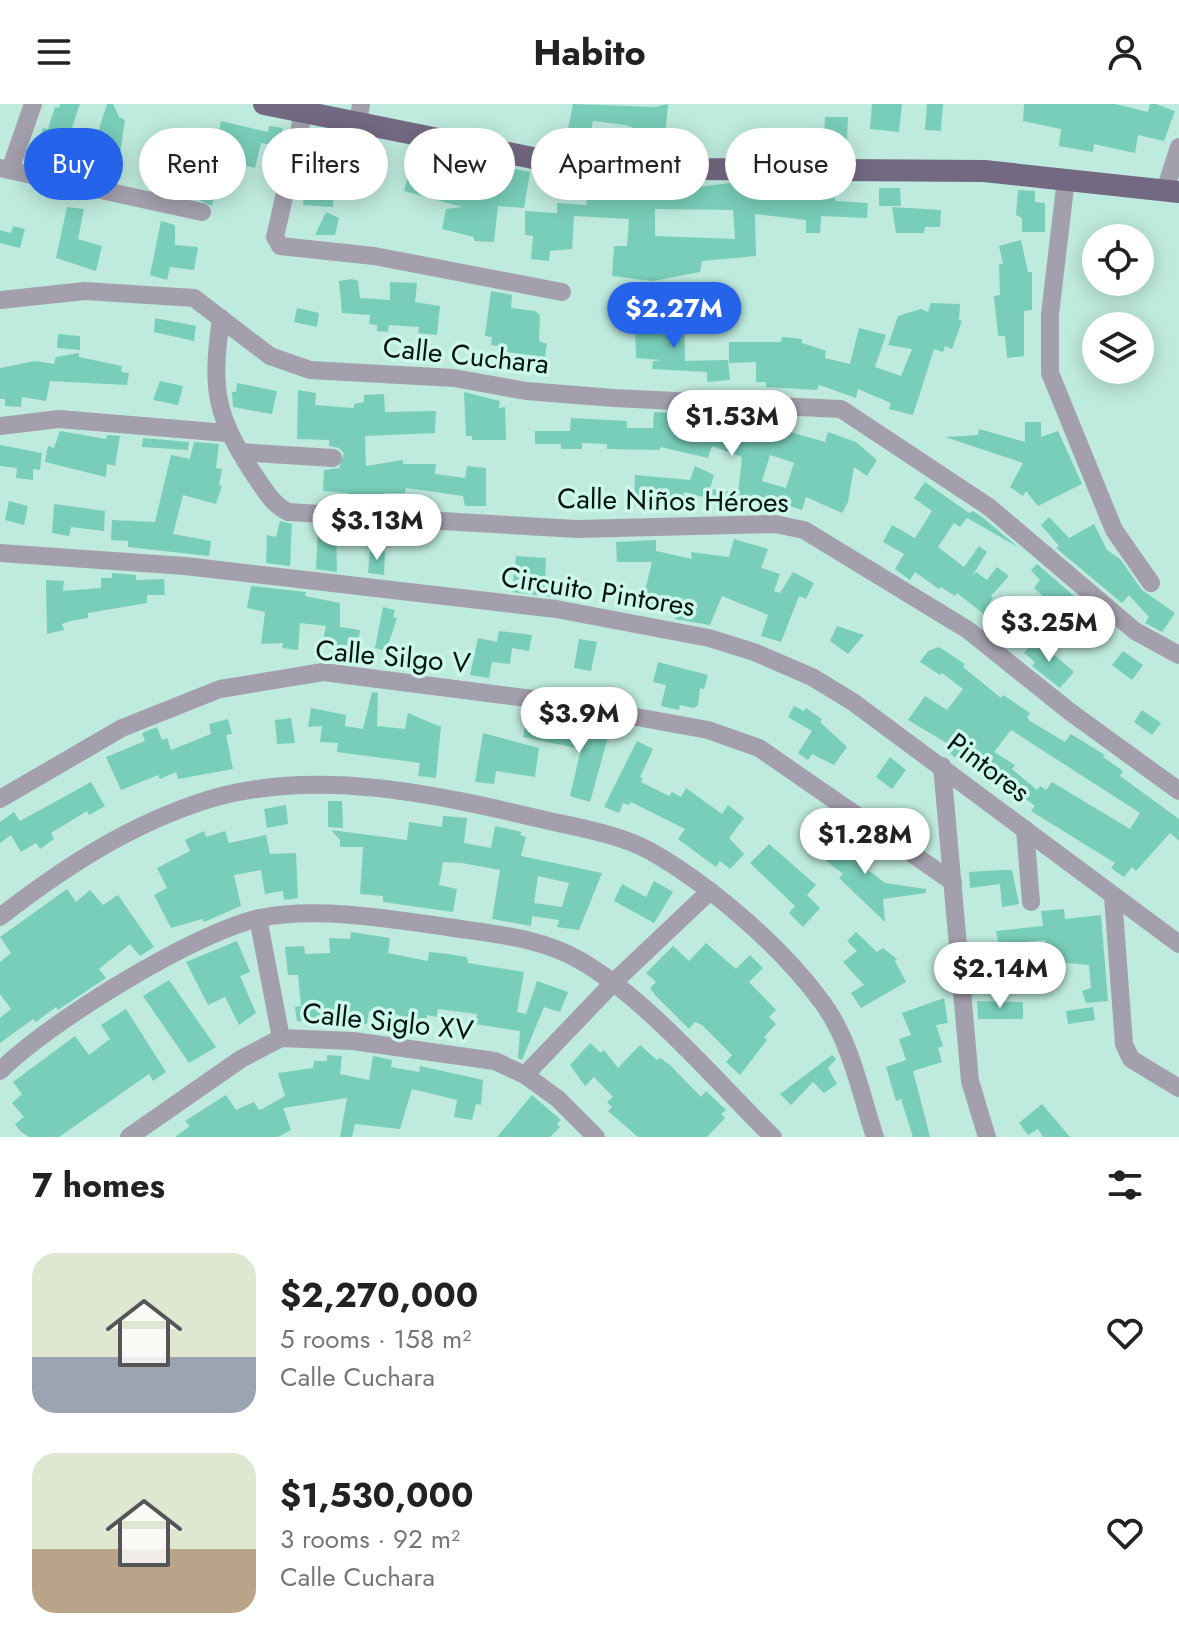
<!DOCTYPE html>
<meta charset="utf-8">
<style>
body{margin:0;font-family:Jost,sans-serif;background:#f2f2f2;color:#222;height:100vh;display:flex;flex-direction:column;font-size:30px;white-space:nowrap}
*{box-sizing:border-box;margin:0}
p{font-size:26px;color:#767676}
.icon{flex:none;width:44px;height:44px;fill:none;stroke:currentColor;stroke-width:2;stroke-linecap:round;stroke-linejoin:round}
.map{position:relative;height:1033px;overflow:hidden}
.details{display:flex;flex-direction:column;background:#fff;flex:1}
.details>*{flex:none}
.guide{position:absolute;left:24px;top:24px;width:1132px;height:72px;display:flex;gap:16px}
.controls{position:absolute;left:1082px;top:120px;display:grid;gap:16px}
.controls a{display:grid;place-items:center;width:72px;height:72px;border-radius:50%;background:#fff;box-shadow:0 4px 20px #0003;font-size:40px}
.price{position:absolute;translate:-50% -68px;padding:0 18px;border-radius:28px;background:#fff;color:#222;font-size:26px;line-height:52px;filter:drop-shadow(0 2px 4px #0008)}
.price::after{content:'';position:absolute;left:50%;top:48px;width:24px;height:18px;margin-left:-12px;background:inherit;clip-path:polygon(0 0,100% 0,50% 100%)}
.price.active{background:#2563eb;color:#fff}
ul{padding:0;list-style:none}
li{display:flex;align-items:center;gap:24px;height:200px;padding:0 32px}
li span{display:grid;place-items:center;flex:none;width:224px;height:160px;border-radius:24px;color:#555}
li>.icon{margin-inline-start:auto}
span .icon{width:96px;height:96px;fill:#fffc;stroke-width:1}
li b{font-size:34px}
h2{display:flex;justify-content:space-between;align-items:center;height:96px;padding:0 32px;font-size:34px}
.tag{padding:0 28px;border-radius:36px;background:#fff;box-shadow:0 4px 20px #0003;font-size:28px;line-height:72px}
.tag.active{background:#2563eb;color:#fff}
header{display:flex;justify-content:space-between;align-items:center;height:104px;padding:0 32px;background:#fff;font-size:36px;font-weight:700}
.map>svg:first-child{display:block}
.building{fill:#79ceb9;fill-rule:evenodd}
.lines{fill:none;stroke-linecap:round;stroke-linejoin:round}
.minor{stroke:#a49fad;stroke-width:18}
.major{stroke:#736982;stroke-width:22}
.labels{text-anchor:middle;stroke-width:7;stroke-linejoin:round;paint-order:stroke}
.street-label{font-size:28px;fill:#051410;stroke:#ccf7eb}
</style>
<header><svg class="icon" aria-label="menu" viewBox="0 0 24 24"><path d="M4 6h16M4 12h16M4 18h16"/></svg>Habito<svg class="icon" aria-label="person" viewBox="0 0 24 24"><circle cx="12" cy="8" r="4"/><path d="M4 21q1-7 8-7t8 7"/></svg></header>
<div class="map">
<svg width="1179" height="1033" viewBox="0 0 1179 1033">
<rect width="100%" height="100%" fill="#bfeade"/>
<g class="building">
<path d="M60,0H80L70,29L96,34L107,0H113L119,13L125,16L117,69L34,51L43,24L48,25L55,3L59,4Z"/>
<path d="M573,0L655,3L668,0L665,35L643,33L644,28L626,21L593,17L590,32L567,29Z"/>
<path d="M872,0H902L899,28L870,25Z"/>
<path d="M927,0H943L941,27L925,26Z"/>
<path d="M1024,0H1115L1148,8L1150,0H1156L1175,7L1164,37L1138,31L1135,49L1094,40L1093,48L1059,42L1061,25L1023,17Z"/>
<path d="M825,13H848L847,36H824Z"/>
<path d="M221,17L268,28L269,22L283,24L278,42L261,39L255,64L224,56L212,102L197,95L200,79L197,78L206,44L215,45Z"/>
<path d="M343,46L366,48L364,69L341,67Z"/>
<path d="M305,56L318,58L317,62L334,63L333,103L303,101L305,73L301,72Z"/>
<path d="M481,58L530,68L524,104L498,102L494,138L474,137V133L442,125L446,105L462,103L404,87L408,72L452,82L454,71L478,76Z"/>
<path d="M607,73L680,78V85L731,79L803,86V80L835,85V97L868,99L867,114L821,112L820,129H806V116L755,110L756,152L702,157L700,168L653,177L612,172L614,142H627L629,115L574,112L572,145L550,147L549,157L531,155L533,132L525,131V107L557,109V99L586,101L588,89L605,92ZM655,105L733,106L735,135L655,132Z"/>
<path d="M879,84H900L901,102H879Z"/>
<path d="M1018,86L1035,87V98L1045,99V128H1022V114L1016,111Z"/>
<path d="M67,103L84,105L78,135L102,142L96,167L56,154Z"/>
<path d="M892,103L941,106L940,123H925L924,129H896Z"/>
<path d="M326,108L339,114L335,131H315Z"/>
<path d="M161,117L175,121V141L198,143L194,166L170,163L167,176L150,171Z"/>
<path d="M13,122L25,125L20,144L0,139V126L11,129Z"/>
<path d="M1021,136L1028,168H1032V206L1024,207V252L1007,254L1005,232H998L994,192L1000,191L999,160H1003L999,142Z"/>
<path d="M352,175L358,177L360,194L390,196V178L417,179L415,198L440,202L437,231L418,229L419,223L389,221L388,228L377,227V221L369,220L370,211L342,209L339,177Z"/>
<path d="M491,187L512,191L511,204L535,207L540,211L539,237L547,240L545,253L507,248L508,243L491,241L492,233L485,232Z"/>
<path d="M931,199L960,200L959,216L962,217L952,245L945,242L943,248L934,245L913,311L889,305L891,299L858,285L856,294L819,281L817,286L766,283V278H756V258L729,259V238H781L782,233L802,235V239L826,247L825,254L850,260L859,224L886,231L875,263L901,272L912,245L888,241L898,212L921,205L928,208Z"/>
<path d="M297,204L319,209L317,223L294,218Z"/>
<path d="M667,213L684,215L685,257L728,256L730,276L707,278V268L652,265L653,257L662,256L636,254L635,218L666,221Z"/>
<path d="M155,214L196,222L194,237L154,228Z"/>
<path d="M58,230L80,232V246L57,244Z"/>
<path d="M79,249V253L122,262L121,268L129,269L127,281L50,277L46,297L22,293L21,303L5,302V295H0V264L35,257L54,260L56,253Z"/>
<path d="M160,277L183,282L178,301L153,296Z"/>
<path d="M237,279L277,287L272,310L233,303L232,288H236Z"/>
<path d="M298,286L316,289L315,301L354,304V300L364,298V291L384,290L385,308L436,307L435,329L365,332L366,362L403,356V360H436L435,370L465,374L467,362L486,364V402H465L463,392L406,384L405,389H384V393H366V396L348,395V389L323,387L324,366L339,364L344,349L339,344L329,342V336L297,335Z"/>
<path d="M464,288L500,297L499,304L505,303L506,336H472V332H466Z"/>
<path d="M654,308L788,314L787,327L825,338L828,328L856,338L877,356L867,372L854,363L848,398L842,409L806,393L802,406L758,392L753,406L684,388V392L676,390L672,405L658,406V402H634L635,371L690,376L695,362L714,371L710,385L738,389L742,353L712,342L708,354L660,343V346L607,345V340L582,339V345H561V340H535V327H570L571,314L627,317V324H653ZM770,351L794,359L786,384L762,377Z"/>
<path d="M1025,318H1041V333L1058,327L1082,380L1038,402L1026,387L1023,392L1010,383L1023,359L945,333L978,331L979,325L1025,338Z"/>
<path d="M60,327L106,335L107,331L120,332L115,362L107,360L106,373L45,358L48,342L54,344Z"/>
<path d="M143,334L189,338L188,346L142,343Z"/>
<path d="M194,338L219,340L216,364L222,365L219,381L222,382L216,400L183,391L173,430L211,437L209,452L128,443V437L111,436L112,416L155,418L171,351L190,355Z"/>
<path d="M0,341L42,349L40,366L33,365V376L16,374L17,364L0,362Z"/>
<path d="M925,378L969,409L973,407L982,413L1018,443L967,414L960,423L954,419L938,443L964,463L979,442L987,448L972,472L976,468L987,476L997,463L1009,472L991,492L993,494L990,498L1011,517L1004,526L957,489L955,492L941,483L939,485L915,468L910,476L895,465L904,450L883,438L892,421L915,434L932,407L914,394Z"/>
<path d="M9,397L28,402L24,421L5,416Z"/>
<path d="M54,400L105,407L104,427L71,423L69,432L52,429Z"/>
<path d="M1049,413L1069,434L1094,420L1107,446L1120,455L1142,486L1175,509L1162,528L1145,519L1149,513L1129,491L1122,499L1056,444L1059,442L1041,421Z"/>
<path d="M280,417L292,420L290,462L266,459L267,431L276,433Z"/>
<path d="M318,422L336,423L337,468L316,465Z"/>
<path d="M734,435L768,445L761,464L780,470L774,487L780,489L793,468L814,479L806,495L799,492L781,538L761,532L768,511L722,492L710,521L675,515L679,508L642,499L652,458H617L616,438L656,436V447L692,455L691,448L729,453Z"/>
<path d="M370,446L385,447L384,471L368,469Z"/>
<path d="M516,452L546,454L545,479L554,481L553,493L512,488Z"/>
<path d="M1037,460L1110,523L1097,539L1075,520L1066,529L1035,503L1044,493L1034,484L1040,476L1031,466Z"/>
<path d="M112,469L136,471V476L164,475L165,491H147V499L88,509V514L70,517L62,520L64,526L47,530L46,476L64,477L63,487L101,484V474H112Z"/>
<path d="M251,482L306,488L305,492L340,499V523L360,526L358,541H338L337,544L322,542L326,522L300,519L298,546L282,544L283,539L261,540L265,508L247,504Z"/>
<path d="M383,503L395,506L393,513L397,514L386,547L375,544Z"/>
<path d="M837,522L864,531L848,550L830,537Z"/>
<path d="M499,527L532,531L529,547L512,544L510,560L492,558L489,574L470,571L478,534L497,538Z"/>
<path d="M579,535L597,538L591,567L574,564Z"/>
<path d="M1036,535L1074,568L1060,584L1032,562L1035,558L1024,549Z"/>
<path d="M939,543L965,560L963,563L1001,594L1003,591L1030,609L1027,613L1030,617L1065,638L1071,630L1105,651L1103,653L1123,667L1120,672L1179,715V737L1170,729L1136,767L1132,763L1124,773L1111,764L1115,759L1031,707L1035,702L1008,682L969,656L965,661L948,648L950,641L908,616L925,592L947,606L963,585L942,569L940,571L920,558L928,547ZM1011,626L1140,709L1130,725L1052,678L1046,686L1040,682L1037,686L1012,665L1015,661L994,648Z"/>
<path d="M1123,547L1143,561L1132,576L1112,561Z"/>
<path d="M658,558L708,571L704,585L700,584L698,601L694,604L680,601L679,606L661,602L666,581L653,578Z"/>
<path d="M372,588L378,589L377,622L405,625L408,609L441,623L436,674L418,672L420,659L337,648L338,639L320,638L322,622L308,623L311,604L346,611L345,622L363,625Z"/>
<path d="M794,602L804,607L806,604L822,615L820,618L847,643L834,661L812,650L808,656L798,649L812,627L788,613Z"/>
<path d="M1142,606L1161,619L1152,631L1134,618Z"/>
<path d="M291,614L295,639L277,640L275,616Z"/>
<path d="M228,615L232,630L226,631L233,665L178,675L176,668L160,675L158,671L121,686L106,653L145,637L142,629L157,623L162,636L167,634L171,646L211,630L209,620Z"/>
<path d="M587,621L610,626L590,698L570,692L581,645L523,633L525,622L584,633Z"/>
<path d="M483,629L539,644L535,673L496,667L494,680L475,678Z"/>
<path d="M637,637L653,645L640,673L643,674L641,678L669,692L672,688L681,693L686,684L722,710L728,701L744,714L729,734L744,750L730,765L720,757L716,763L678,735L685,725L631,698L629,701L623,699L619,709L604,703Z"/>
<path d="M890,653L906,666L892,685L876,673Z"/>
<path d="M91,678L105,702L89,711L87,707L51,729L54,735L40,745L36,739L21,748L11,731L0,739V718L14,708L20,717Z"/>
<path d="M328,697H342L343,724L328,723Z"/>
<path d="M286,701L288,720L267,724L264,705Z"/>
<path d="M443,712L467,714L464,739L491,744L495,722L522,728L520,731L526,733L521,752L602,769L579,826L557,823L559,816L532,812L531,822L492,815L500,766L462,759L443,758L439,781L457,785L453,808L383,798V792L360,790L363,743H340V736L331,726L407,736L409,718L442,723ZM538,772L569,779L562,803L534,799Z"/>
<path d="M204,727L206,733L225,727L229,739L266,731L270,750L296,749L298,794L284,796L283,787L265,790L261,766L234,771L241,802L204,818L202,815L171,824L154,791L167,784L157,764L190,747L185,736Z"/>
<path d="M859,728L874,740L860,760L885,779L926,785V789L883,795L885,818L839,774L843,770L821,753L831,739L844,749Z"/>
<path d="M769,740L816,781L807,791L820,804L803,823L789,809L795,802L750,759Z"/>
<path d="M1001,766H1012L1019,800L1002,803L1000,780L970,784L969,768Z"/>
<path d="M654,777L673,788L654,819L614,797L622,780L646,793Z"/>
<path d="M67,785L76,798L90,786L103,801L118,791L154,843L140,852L130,840L99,865L106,874L58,906L56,903L36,918L33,915L0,939V914L11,905L0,890V858L11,849L0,833Z"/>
<path d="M1064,805L1065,815L1101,811L1108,897L1086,899L1082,887L1091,884L1089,861L1047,857L1045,836L1015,839L1017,857L991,861L990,848L1000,847L996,827L1043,822L1041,807Z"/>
<path d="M351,828L390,834L388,849L428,857L429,848L448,850L467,853L468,859L524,868L517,908L526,910L537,877L568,888L560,908L544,903L522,956L518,954L520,927L475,920L477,910L438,905L437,913L427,911L426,916L418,915L416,930L397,928L399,911L369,907L367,920L297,917L295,903L301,902L298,871H288L285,843L304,842L305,850L330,849L329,834L350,835Z"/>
<path d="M856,828L877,848L883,844L897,855L895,857L906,878L861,904L851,889L864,881L843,858L857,847L847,837Z"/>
<path d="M237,837L250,868L240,872L256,909L239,921L225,893L208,901L186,858Z"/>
<path d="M706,839L736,865L750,851L763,864L749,878L776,906L769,913L776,920L764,933L767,936L740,971L726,958L732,951L702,921L695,918L689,925L655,891L650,884L656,878L646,869L673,842L689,857Z"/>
<path d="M169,876L216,943L189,959L143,892Z"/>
<path d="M944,894L948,919L936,921L943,942L938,944L942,958L913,967L930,1033H913L901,995L896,997L886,963L906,956L899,935L911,931L902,909Z"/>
<path d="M977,897L1023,898V915H978Z"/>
<path d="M1093,903L1095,916L1068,920L1066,907Z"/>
<path d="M126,905L166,968L153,977L149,970L59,1033H29L20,1027L15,1020L24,1013L12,999L22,990L13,978L75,932L89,951L110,935L101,921Z"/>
<path d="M590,939L601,949L604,946L618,964L640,941L657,956L660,954L669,960L701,993L706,987L726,1006L721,1010L725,1014L707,1033H638L608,1007L612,1003L607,998L613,993L594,973L585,982L570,961Z"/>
<path d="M327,951L342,952L340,970L369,976L373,952L392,956L391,963L419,968L420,962L483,976L481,1001L476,1000L472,1016L454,1013L457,996L412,985L400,1025L355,1020L352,1033H340L347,994L283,1004L291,1026L278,1033H175L190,1022L185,1017L226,991L236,1006L254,998L259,1006L262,1005L285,992L278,969L313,964L314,957H327Z"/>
<path d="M832,951L836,955L828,964L837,980L824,989L813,978L791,1001L780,990Z"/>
<path d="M532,991L561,1016L557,1020L560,1023L550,1033H497Z"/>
<path d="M1042,1000L1070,1033H1043L1038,1025L1028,1031L1019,1019Z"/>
</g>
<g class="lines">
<g class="minor">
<path d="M303,10L275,133L280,142L374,152L562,188"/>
<path d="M358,20L361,0"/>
<path d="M0,64L202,108"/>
<path d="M10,66L33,0"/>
<path d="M1066,75L1050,210V269L1114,426L1151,479"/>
<path d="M1165,86L1179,43"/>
<path d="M0,196L85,187L194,194L270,252L310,266L454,274L526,287L614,294L841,305L989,403L1135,527L1179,551"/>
<path d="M221,214C211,287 215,311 255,372C265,386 272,400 288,408L577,425L775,420L804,426L968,526L1069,607L1179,687"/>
<path d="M0,322L59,315L227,329"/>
<path d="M240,348L333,354"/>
<path d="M0,449L185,462L556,505L709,534L754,548L812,573L853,598L1179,840"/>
<path d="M942,662L970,977L987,1033"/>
<path d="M0,695L122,624L220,585L323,568L549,597L708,626L759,644L953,778"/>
<path d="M1025,725L1031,798"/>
<path d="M1113,792L1124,940L1131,955L1179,984"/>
<path d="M0,813C64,763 132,719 210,695C318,663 439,691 545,716C580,724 618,730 650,747C710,781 781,842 822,898C851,937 860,988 875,1033"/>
<path d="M258,814L281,934"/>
<path d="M0,967C48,919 194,828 260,814C315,802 392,815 447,823C493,830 540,833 581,857C647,895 717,978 773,1033"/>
<path d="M525,971L615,877L710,787"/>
<path d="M129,1033L241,955L281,934L353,937L495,957L525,971L558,995L596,1033"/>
</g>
<path class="major" d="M264,0L533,54L698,65L984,67L1179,88"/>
</g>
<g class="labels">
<g class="street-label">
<text transform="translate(466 251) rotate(6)" y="10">Calle Cuchara</text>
<text transform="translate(673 396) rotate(1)" y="10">Calle Niños Héroes</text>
<text transform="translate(598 487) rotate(9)" y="10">Circuito Pintores</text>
<text transform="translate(393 552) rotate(5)" y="10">Calle Silgo V</text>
<text transform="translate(989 663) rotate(37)" y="10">Pintores</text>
<text transform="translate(388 917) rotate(6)" y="10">Calle Siglo XV</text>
</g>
</g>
</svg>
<div class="controls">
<a><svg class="icon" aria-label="locate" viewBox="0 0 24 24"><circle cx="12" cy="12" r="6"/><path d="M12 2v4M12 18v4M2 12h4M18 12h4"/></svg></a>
<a><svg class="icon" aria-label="layers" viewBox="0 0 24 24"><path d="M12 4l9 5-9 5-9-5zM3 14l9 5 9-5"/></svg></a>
</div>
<b class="price active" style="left:674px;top:246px">$2.27M</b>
<b class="price" style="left:732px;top:354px">$1.53M</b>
<b class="price" style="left:377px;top:458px">$3.13M</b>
<b class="price" style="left:1049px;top:560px">$3.25M</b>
<b class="price" style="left:579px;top:651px">$3.9M</b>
<b class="price" style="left:865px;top:772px">$1.28M</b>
<b class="price" style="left:1000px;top:906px">$2.14M</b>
<div class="guide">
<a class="tag active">Buy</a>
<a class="tag">Rent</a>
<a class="tag">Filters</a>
<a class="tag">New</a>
<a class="tag">Apartment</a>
<a class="tag">House</a>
</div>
</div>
<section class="details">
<h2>7 homes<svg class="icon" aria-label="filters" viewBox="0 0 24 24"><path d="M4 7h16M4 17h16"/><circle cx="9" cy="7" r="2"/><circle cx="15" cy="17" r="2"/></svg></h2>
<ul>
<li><span style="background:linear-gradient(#dfe7d0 65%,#9aa5b1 0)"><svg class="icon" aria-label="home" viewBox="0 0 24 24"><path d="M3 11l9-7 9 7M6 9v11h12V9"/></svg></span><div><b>$2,270,000</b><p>5 rooms · 158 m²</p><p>Calle Cuchara</p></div><svg class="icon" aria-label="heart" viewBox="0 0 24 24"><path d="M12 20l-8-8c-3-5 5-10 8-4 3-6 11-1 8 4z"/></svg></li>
<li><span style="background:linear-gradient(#dfe7d0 60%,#b9a48a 0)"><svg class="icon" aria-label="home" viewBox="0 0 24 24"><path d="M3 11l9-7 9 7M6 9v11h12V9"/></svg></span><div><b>$1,530,000</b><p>3 rooms · 92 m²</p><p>Calle Cuchara</p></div><svg class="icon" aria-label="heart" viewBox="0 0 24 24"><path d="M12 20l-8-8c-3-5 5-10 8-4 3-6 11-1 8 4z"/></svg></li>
</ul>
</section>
